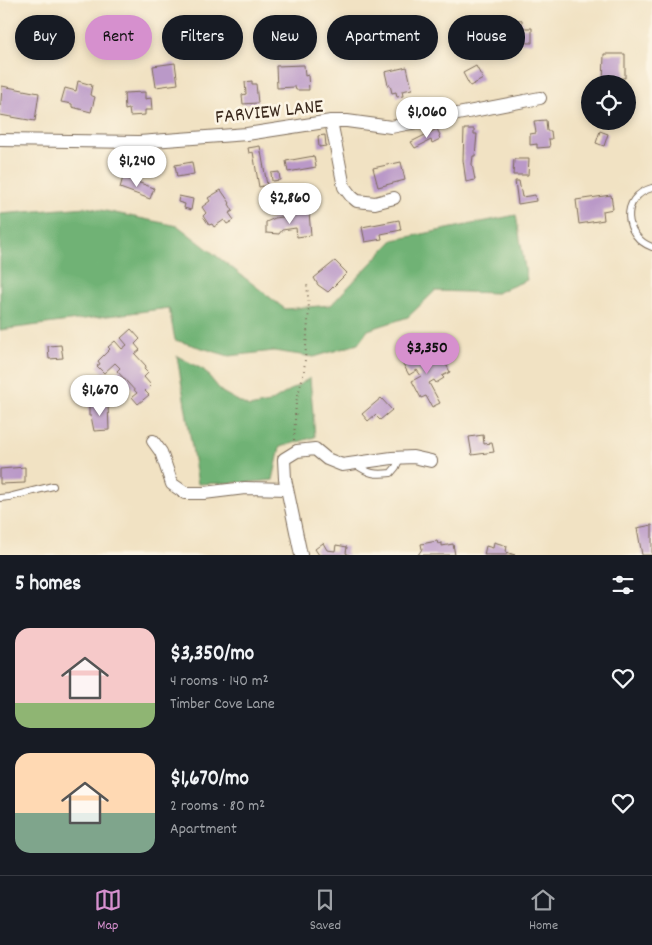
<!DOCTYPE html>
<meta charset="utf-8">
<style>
body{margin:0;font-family:Dekko,sans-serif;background:#20242c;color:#f1f3f6;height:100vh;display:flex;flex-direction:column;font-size:19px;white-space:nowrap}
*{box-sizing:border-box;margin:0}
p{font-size:16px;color:#9ea1a6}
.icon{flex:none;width:28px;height:28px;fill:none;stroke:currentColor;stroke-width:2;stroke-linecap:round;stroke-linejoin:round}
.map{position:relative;height:555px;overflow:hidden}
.panel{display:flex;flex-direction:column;background:#171b24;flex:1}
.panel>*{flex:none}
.top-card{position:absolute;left:15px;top:15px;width:622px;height:45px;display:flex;gap:10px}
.controls{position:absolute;left:581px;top:75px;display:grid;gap:10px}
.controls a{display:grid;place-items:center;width:55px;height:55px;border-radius:50%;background:#171b24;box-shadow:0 2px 8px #0003;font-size:25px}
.price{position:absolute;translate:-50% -42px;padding:0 11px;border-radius:18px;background:#fff;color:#222;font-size:16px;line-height:32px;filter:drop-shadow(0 1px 2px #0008)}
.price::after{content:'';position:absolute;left:50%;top:30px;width:15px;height:11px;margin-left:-8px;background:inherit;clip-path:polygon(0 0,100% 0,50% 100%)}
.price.on{background:#d690ce;color:#111}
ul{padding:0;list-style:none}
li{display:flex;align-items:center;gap:15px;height:125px;padding:0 15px}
li span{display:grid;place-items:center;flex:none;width:140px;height:100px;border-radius:15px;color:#555}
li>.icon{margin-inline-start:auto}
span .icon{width:60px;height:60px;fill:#fffc;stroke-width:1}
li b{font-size:21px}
h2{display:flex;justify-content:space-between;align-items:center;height:60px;padding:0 15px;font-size:21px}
.chip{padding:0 18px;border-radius:22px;background:#171b24;box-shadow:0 2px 8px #0003;font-size:18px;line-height:45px}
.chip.on{background:#d690ce;color:#111}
.tab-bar{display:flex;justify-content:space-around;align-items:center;height:70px;border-top:1px solid #363941;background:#171b24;font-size:14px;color:#9ea1a6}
.tab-bar a{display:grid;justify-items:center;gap:2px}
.tab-bar .on{color:#d690ce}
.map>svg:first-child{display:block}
.forest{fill:#6fb274;stroke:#556e49}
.building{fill:#ba99c8}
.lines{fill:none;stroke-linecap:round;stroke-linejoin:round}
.service-casing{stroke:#7b6a58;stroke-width:8}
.minor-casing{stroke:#7b6a58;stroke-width:14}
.path{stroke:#7b6a58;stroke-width:2;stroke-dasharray:1 4;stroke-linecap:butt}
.service{stroke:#fff;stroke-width:6}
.minor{stroke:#fff;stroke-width:12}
.labels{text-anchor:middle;stroke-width:5;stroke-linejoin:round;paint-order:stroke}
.street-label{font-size:20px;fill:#3b2a1e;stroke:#fcf5e5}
</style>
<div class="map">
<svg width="652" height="555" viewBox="0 0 652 555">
<rect width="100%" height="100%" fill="#fcf5e5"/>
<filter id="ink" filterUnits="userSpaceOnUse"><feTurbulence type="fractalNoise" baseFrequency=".02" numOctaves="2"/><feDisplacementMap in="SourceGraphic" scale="10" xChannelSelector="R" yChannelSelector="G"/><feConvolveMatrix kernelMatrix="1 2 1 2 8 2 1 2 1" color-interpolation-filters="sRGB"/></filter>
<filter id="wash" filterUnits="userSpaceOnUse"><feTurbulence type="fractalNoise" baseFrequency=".0096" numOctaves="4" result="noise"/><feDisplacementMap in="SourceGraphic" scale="20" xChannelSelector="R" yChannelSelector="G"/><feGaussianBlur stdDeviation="1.12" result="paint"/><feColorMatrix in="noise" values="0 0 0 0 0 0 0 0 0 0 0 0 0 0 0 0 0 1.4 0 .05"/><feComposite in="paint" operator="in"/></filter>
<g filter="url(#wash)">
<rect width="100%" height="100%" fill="#f1e2c3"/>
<g class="forest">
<path d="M86,207L178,226L285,309L331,305L393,240L516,215L527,280L496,293L435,291L408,317L368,330L358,344L314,357L274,351L229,356L175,340L169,308L0,330V214Z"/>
<path d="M177,356L204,370L222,392L249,407L269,403L310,378L315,437L280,447L273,480L254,482L198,484Z"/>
</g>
<g id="blocks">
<g class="building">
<path d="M493,19L522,20V28H532V43L506,42V46H492Z"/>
<path d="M604,54H625V78H613V84H603Z"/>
<path d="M175,63L178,84L156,87L153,66Z"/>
<path d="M304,65L305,76L308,75L309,90H296L295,87L277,88L276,66Z"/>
<path d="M476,66L483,79L470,86L463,73Z"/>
<path d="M407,67L412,89L402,91L403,96L397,97L396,92L392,93L390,85H388L385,72Z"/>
<path d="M78,81L92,85L90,95L95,97L91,112L72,107V104L61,102L65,88L76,91Z"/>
<path d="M252,81V84H256L258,103L243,104L242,95L246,94L245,82Z"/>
<path d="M2,86L39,93L35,121L0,115Z"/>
<path d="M145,92V99L151,98L152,110H145V115L130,116L129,109L125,110L124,93Z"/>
<path d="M546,120L547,131H551L552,139H549L550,147L537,148V144L530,145V134L536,133L534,121Z"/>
<path d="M437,129L440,135L439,136L440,139L432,143L431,140L415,148L411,142Z"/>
<path d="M464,129H474V134H477L475,156H473L472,164L475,180L466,182L463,160Z"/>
<path d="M600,131L608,134L604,146L596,143Z"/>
<path d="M325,135L326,146L319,147L318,136Z"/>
<path d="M260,146L267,185L259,187L253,152L249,153L248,148Z"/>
<path d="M314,156L316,167L288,172L286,161Z"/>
<path d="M514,159H529L528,175H513Z"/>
<path d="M132,162L148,166L146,177L129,173Z"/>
<path d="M192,162L194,174L177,177L175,165Z"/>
<path d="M401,162L405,180L378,187L373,168Z"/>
<path d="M279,172L280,180L272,181L271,173Z"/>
<path d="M123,177L154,188L150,199L120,188Z"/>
<path d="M515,181H519L522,197L535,195L536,201L518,204Z"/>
<path d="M221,190L230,203L229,204L233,211L229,213L234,220L227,224L224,220L214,227L212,224L209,225L203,216L206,213L202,207L210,201L208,198Z"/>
<path d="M611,195L613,209L603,211L604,220L579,224L576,200Z"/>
<path d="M179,196L193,199L191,210L184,208L185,204L178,202Z"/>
<path d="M309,213L311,235L297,237L296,228L282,230L279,234L266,233V222L275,218Z"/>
<path d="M399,220L401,230L381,234L382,239L365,242L362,227Z"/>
<path d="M335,261L347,273L328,292L318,285L314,278Z"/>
<path d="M131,329L140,339L135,344L140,350L135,354L146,366L144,369L148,373L144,377L151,385L145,391L149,395L138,404L132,397L137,393L117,371L120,368L115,363L104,373L97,366L100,364L98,361L110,349L108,347L115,341L122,349L127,345L121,338Z"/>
<path d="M61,345L63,358L49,359L48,346Z"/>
<path d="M433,352L437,360L439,359L441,364L445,362L450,372L442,376L444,378L436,383L434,380L429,383L440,403L432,407L426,396L421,398L412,381L421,376L417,370L409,375L402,362L412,356L415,361Z"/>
<path d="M381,398L392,410L380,420L375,415L368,421L362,414Z"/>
<path d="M108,404L109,430L94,431L91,416H89V405Z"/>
<path d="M483,435L484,444L492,443L494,452L472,455L469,437Z"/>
<path d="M25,467V483L0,484V469Z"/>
<path d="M652,525V555H642L637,528Z"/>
<path d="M437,541L438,544L442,543V546L453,544L455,555H418L422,549L421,544Z"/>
<path d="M494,542L507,546L506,552L515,555H484L486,546L493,548Z"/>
<path d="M323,543L327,550L335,551L336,545L347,547L346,553L349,555H319L315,549Z"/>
</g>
</g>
</g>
<g filter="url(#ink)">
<use href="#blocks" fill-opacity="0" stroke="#7b6a58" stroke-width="1"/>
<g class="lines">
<g class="service-casing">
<g id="service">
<path d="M652,188C619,197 624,237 652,247"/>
<path d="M355,464C369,474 375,475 391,473L396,467L400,458"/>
<path d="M0,498L9,497L53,486"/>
</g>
</g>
<g class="minor-casing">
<g id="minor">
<path d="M331,121L344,187L351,196L357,201L375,203L394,198"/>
<path d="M0,140L139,142L247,134L331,121H347L391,127L540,98"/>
<path d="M153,441L161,452L172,484L185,493H204L245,488L287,489"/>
<path d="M301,555L285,479L284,459L297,451L315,449L327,459L342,465L392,458L413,457L431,461"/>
</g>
</g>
<path class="path" d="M294,440L296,402L304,372L309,309L307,284"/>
<use href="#service" class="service"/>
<use href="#minor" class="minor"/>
</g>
</g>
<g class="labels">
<g class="street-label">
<text transform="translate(269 110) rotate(-6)" y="7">FARVIEW LANE</text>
</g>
</g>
</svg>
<div class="controls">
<a><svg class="icon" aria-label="locate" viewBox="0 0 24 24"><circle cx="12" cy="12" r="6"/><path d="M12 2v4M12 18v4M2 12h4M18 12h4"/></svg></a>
</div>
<b class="price" style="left:427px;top:139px">$1,060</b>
<b class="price" style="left:137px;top:188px">$1,240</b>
<b class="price" style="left:290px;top:225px">$2,860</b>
<b class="price on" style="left:427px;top:375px">$3,350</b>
<b class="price" style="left:100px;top:417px">$1,670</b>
<div class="top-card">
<a class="chip">Buy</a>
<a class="chip on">Rent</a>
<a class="chip">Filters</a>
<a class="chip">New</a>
<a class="chip">Apartment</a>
<a class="chip">House</a>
</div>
</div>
<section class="panel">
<h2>5 homes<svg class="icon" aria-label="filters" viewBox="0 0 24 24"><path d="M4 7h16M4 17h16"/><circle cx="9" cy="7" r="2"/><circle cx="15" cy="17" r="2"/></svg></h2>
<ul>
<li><span style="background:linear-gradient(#f6c9c9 75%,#8fb573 0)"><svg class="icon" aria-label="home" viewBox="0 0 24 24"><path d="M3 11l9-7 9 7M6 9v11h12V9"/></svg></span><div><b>$3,350/mo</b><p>4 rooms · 140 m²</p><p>Timber Cove Lane</p></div><svg class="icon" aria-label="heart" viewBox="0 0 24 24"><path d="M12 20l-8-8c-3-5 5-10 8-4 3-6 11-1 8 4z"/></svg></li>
<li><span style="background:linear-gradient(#ffd9b3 60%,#7fa58c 0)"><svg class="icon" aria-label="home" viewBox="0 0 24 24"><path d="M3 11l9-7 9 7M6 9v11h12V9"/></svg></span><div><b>$1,670/mo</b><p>2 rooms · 80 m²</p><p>Apartment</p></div><svg class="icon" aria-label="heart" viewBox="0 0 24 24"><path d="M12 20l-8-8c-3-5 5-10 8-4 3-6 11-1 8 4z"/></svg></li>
</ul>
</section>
<nav class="tab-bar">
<a class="on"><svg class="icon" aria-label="map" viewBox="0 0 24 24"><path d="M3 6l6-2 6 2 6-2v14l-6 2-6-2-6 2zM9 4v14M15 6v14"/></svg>Map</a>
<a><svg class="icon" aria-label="saved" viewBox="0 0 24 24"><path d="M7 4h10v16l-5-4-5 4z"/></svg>Saved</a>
<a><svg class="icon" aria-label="home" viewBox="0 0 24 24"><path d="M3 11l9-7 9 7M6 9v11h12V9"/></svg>Home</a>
</nav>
